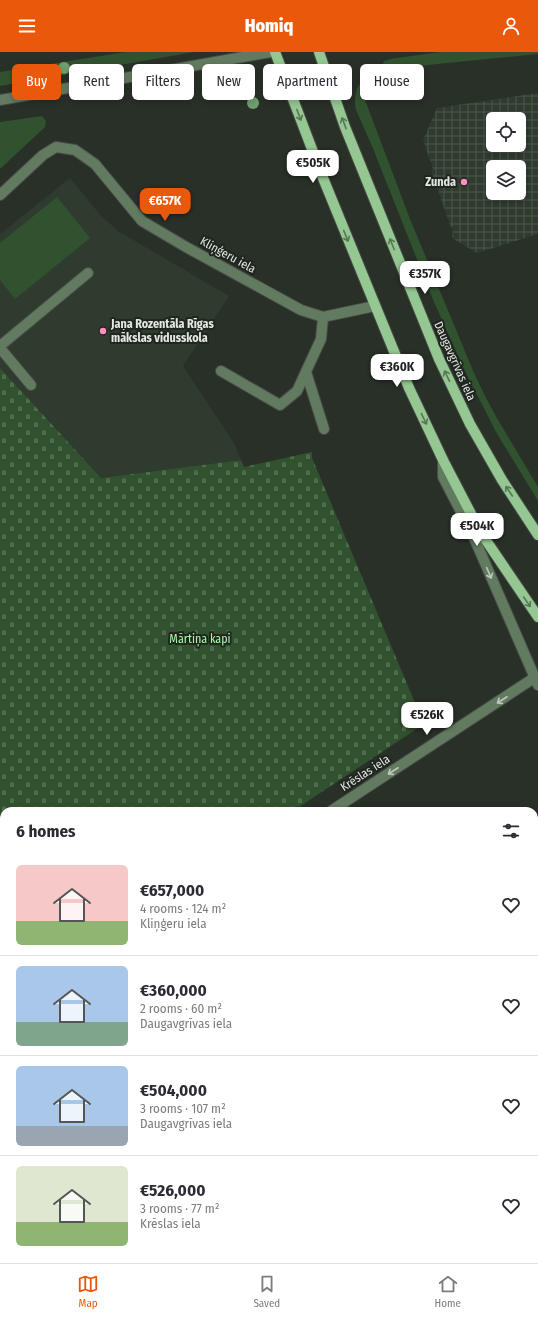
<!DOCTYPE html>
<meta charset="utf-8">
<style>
body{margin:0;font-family:"Fira Sans Condensed",sans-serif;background:#f2f2f3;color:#2b2b33;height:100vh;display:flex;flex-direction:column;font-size:15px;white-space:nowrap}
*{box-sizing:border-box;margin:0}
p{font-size:13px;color:#7c7c81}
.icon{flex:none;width:22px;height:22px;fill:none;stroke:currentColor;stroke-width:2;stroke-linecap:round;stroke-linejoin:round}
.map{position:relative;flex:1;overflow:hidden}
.panel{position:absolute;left:0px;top:755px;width:538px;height:456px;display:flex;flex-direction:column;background:#fff;border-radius:12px 12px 0 0;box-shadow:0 2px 6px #0003}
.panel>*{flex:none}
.banner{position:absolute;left:12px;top:12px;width:514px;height:36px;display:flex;gap:8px}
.controls{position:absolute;left:486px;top:60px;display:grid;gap:8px}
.controls a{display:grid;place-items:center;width:40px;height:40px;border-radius:6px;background:#fff;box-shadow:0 2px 6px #0003;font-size:20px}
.price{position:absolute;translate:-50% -34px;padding:0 9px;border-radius:8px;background:#fff;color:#222;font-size:13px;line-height:26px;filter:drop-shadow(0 1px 2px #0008)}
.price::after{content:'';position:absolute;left:50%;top:24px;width:12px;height:9px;margin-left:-6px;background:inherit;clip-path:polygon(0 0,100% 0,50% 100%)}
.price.active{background:#ea580c;color:#fff}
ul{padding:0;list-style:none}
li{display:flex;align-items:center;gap:12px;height:100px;padding:0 16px}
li+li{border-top:1px solid #e1e1e2}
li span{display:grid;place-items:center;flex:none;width:112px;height:80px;border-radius:6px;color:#555}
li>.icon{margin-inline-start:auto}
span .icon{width:48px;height:48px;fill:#fffc;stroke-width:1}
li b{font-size:17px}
h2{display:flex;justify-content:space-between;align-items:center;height:48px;padding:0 16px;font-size:17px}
.pill{padding:0 14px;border-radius:6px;background:#fff;box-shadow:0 2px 6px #0003;font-size:14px;line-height:36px}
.pill.active{background:#ea580c;color:#fff}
header{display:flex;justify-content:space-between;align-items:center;height:52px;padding:0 16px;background:#ea580c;color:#fff;font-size:18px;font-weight:800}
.tab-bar{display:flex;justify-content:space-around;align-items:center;height:56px;border-top:1px solid #e1e1e2;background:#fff;font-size:11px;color:#7c7c81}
.tab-bar a{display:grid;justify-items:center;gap:2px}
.tab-bar .active{color:#ea580c}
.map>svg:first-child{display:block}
.built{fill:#2f3b2f}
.industrial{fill:url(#industrial-grid);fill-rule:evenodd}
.grass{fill:#31522f}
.cemetery{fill:url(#cemetery-stones)}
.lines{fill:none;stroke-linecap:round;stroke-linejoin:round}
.minor-casing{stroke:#474d46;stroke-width:12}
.major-casing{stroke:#474d46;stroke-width:12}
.minor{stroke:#627a60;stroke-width:10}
.major{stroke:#94c791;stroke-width:10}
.tram{stroke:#c7cbc6;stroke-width:1}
.tree{fill:#6f9f6d}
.oneway{stroke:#5a7658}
.oneway2{stroke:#bdc7bc}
.poi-dot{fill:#fd8ebf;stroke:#1f261f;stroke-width:1.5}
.labels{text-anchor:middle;stroke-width:4;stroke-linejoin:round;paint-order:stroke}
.poi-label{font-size:12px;font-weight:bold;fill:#e4e8e3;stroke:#1f261f;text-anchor:end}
.street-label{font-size:12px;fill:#e4e8e3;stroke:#1f261f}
.park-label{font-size:12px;fill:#a8faa5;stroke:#1f261f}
</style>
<header><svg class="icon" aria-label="menu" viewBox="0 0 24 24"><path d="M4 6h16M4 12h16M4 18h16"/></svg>Homiq<svg class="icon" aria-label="person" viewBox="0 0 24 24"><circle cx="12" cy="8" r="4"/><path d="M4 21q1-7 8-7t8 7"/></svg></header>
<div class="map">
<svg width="538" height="1211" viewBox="0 0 538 1211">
<defs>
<pattern id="industrial-grid" width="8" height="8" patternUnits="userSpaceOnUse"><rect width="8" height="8" fill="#2f3b2f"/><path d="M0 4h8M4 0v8" fill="none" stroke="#4d574d"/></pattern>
<pattern id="cemetery-stones" width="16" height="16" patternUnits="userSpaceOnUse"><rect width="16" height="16" fill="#31522f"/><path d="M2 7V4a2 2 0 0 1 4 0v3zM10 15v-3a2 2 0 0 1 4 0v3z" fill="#4f6b4d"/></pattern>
</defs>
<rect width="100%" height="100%" fill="#293028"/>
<g class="built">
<path d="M70,126L101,164L118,179L229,244L183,314L234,391L241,408L101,426L0,316V182Z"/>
<path d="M0,1077L4,1080V1207H111L105,1211H0Z"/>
</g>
<path class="industrial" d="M538,41V182L477,201L452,186L453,175L451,176L431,118L433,117L423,88L437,56ZM493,67H519V93H493ZM493,115H519V141H493Z"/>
<g class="grass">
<path d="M126,0H194L0,34V20Z"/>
<path d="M440,0H538V2L398,16L381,19L384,9L390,7Z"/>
<path d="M359,32L410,167L474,321L485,344L498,368L538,435V449L496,380L464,317L434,250L372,94L356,58C354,50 355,40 359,32Z"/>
<path d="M42,64L46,69L45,75L0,117V70Z"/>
<path d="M57,145L90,186L15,247L0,228V191Z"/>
<path d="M538,815V892H534V818Z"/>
<path d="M538,982V1039L534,1041V985Z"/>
</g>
<path class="cemetery" d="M0,316L101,426L241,408L244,415L312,400V406L424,672L293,759H4V951L0,954Z"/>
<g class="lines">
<g class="minor-casing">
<g id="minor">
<path d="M0,48L271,0"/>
<path d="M0,143L43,103L56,95L75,98L95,112L142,169L186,195L301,258L323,265L375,254"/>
<path d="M0,294L88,221"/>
<path d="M0,296L31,333"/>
<path d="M221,319L280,353L297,339L321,287L323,265"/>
<path d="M306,320L324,377"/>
<path d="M443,408V425L472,481L538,633"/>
<path d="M331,759L534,626"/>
<path d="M0,983L4,980"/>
<path d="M0,1206L12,1211"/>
<path d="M144,1211L150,1207"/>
</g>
</g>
<g class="major-casing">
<g id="major">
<path d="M275,0L323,126L409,336L443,408L481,481L538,565"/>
<path d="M319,0L345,75L439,307L470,372L502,428L538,483"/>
<path d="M0,1032L4,1035"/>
<path d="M236,1207L241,1211"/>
</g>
</g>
<use href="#minor" class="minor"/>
<use href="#major" class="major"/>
<g class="tram">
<path d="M0,1025L4,1028"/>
<path d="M0,1039L4,1041"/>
<path d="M227,1207L232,1211"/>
<path d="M247,1207L251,1211"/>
</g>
</g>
<g class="tree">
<circle cx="64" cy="16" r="6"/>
<circle cx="253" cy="51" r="6"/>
</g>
<defs><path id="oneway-shaft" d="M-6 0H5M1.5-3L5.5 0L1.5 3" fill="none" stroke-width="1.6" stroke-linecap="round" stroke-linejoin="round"/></defs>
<g class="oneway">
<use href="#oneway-shaft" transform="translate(299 63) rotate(69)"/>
<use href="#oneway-shaft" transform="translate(344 71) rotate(-110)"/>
<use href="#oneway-shaft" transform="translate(346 184) rotate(68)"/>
<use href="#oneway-shaft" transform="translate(392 192) rotate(-112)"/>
<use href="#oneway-shaft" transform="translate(447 324) rotate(-116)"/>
<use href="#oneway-shaft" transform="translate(424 367) rotate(65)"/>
<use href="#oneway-shaft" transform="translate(509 439) rotate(-124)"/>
<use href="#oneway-shaft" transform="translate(527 550) rotate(56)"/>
</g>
<g class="oneway2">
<use href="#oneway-shaft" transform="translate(489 521) rotate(67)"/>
<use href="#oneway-shaft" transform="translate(502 648) rotate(147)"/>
<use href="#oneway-shaft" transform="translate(393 719) rotate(147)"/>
</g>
<g class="poi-dot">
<circle cx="464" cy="130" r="4"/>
<circle cx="103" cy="279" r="4"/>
</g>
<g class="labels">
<g class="poi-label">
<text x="456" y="134">Zunda</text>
<text x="111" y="276" text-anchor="start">Jaņa Rozentāla Rīgas<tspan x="111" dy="14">mākslas vidusskola</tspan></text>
</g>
<g class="street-label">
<text transform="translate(228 203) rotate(29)" y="4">Kliņģeru iela</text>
<text transform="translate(455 309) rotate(66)" y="4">Daugavgrīvas iela</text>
<text transform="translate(365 721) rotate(-33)" y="4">Krēslas iela</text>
</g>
<g class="park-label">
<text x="200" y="591">Mārtiņa kapi</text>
</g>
</g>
</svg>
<div class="controls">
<a><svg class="icon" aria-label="locate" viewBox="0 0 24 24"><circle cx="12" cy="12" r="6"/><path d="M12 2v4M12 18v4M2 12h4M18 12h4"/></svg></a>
<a><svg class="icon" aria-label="layers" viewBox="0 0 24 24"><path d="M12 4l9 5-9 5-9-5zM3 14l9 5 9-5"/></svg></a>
</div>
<b class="price" style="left:313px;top:132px">€505K</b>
<b class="price active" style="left:165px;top:170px">€657K</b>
<b class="price" style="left:425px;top:243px">€357K</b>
<b class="price" style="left:397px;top:336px">€360K</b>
<b class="price" style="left:477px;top:495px">€504K</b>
<b class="price" style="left:427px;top:684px">€526K</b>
<div class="banner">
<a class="pill active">Buy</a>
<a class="pill">Rent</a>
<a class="pill">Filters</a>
<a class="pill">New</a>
<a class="pill">Apartment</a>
<a class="pill">House</a>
</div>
<section class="panel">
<h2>6 homes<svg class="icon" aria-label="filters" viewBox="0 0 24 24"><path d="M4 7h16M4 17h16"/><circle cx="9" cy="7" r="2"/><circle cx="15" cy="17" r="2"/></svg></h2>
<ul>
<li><span style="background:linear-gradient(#f6c9c9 70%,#8fb573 0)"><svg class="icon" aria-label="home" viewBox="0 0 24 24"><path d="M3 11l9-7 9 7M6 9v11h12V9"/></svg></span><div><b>€657,000</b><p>4 rooms · 124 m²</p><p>Kliņģeru iela</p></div><svg class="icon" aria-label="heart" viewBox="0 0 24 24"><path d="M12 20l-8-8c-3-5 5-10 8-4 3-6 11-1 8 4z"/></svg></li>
<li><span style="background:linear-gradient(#a9c7e8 70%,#7fa58c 0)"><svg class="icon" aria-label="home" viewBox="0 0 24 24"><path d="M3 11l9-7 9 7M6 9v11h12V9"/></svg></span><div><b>€360,000</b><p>2 rooms · 60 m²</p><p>Daugavgrīvas iela</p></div><svg class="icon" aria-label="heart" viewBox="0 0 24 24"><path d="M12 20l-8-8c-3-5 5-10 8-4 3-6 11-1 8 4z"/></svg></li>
<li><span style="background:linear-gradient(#a9c7e8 75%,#9aa5b1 0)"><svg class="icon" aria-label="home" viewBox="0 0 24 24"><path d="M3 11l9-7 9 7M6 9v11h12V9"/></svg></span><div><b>€504,000</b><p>3 rooms · 107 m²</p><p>Daugavgrīvas iela</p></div><svg class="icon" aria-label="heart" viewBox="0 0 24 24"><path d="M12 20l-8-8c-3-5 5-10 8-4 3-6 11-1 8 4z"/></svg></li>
<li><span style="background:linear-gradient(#dfe7d0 70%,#8fb573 0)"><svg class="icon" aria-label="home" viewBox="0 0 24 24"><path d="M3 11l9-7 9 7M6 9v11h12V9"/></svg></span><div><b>€526,000</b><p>3 rooms · 77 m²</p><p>Krēslas iela</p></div><svg class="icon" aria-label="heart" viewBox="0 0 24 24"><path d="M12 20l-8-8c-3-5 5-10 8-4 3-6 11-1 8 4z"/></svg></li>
</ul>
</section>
</div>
<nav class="tab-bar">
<a class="active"><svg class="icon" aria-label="map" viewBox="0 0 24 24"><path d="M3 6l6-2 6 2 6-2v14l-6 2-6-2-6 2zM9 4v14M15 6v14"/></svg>Map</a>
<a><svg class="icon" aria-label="saved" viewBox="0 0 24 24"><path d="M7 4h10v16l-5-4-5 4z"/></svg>Saved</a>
<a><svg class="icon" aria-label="home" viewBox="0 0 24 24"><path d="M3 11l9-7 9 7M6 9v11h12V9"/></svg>Home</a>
</nav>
